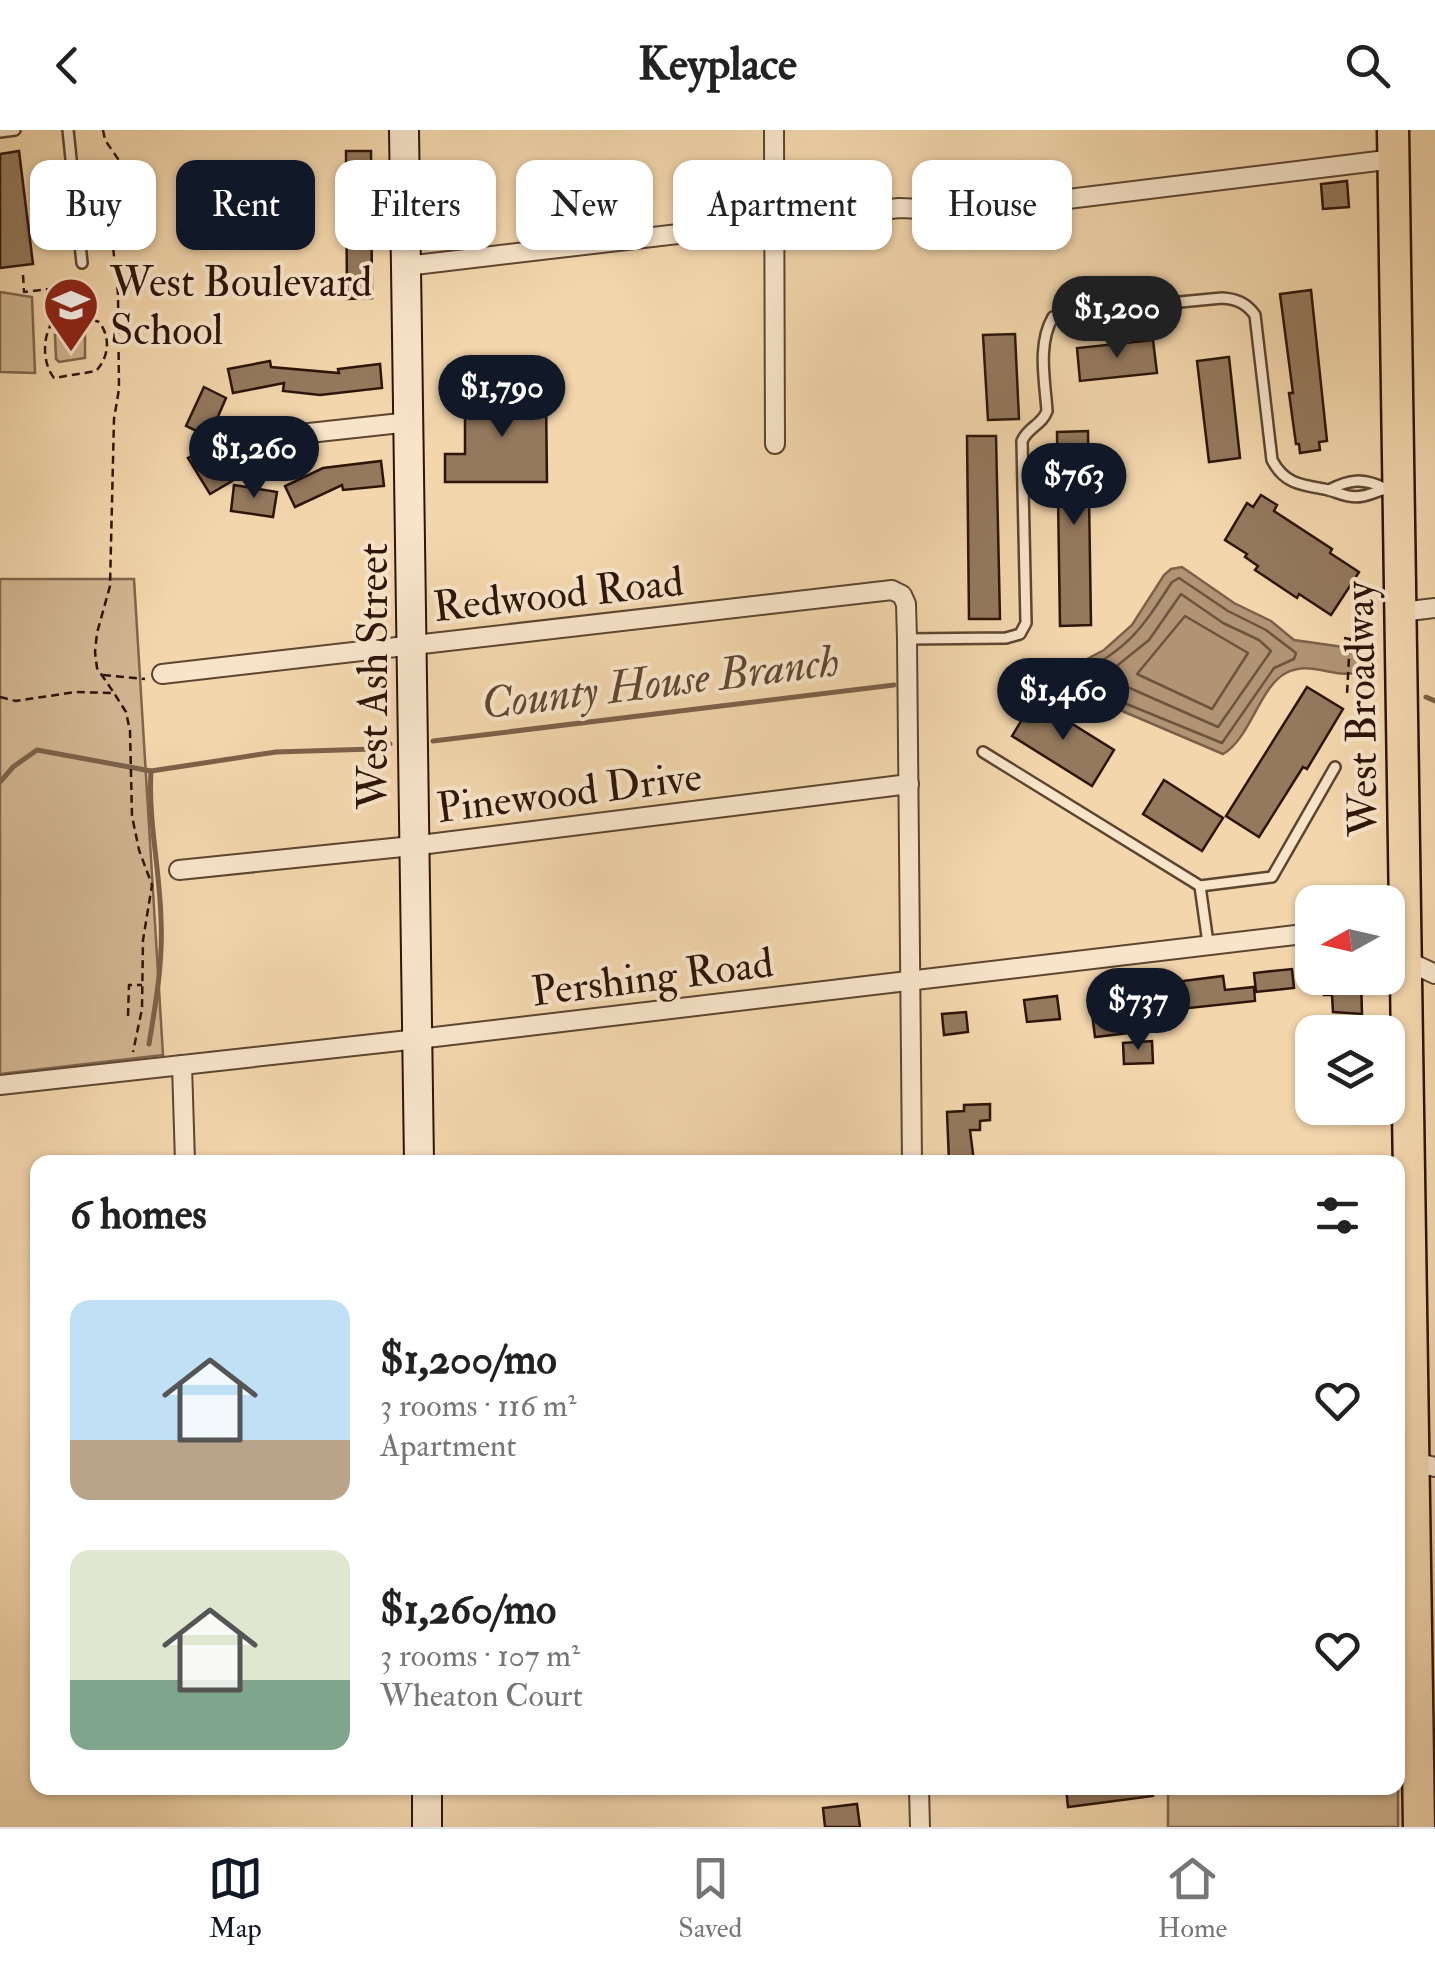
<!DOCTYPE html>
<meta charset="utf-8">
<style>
body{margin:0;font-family:"IM FELL Double Pica",serif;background:#f2f2f2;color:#222;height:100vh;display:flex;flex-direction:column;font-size:38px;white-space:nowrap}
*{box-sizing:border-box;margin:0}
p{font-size:32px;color:#767676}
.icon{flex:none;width:55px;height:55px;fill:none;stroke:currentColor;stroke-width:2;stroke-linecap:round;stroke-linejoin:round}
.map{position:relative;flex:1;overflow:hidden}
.sheet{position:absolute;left:30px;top:1025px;width:1375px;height:640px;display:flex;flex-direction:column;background:#fff;border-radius:20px;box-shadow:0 2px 8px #0004}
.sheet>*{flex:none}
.banner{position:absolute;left:30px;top:30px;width:1375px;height:90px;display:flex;gap:20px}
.needle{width:65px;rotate:262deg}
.tools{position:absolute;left:1295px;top:755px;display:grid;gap:20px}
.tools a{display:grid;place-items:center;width:110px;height:110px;border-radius:20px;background:#fff;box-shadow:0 2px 8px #0004;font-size:50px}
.price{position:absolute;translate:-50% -85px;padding:0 22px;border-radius:35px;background:#111827;color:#fff;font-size:32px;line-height:65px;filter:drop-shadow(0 2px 5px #0008)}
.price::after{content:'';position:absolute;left:50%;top:60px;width:30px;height:22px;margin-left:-15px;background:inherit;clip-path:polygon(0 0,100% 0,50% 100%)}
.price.active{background:#222;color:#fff}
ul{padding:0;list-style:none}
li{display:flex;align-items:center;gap:30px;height:250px;padding:0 40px}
li span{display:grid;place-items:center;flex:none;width:280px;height:200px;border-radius:20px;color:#555}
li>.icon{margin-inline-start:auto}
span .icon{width:120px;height:120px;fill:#fffc;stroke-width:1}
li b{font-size:42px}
h2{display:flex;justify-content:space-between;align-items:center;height:120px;padding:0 40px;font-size:42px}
.tag{padding:0 35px;border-radius:20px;background:#fff;box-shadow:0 2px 8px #0004;font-size:35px;line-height:90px}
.tag.active{background:#111827;color:#fff}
header{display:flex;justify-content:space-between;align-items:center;height:130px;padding:0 40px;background:#fff;font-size:45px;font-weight:700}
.menu{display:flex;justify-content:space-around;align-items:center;height:140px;border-top:2px solid #e0e0e0;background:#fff;font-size:28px;color:#767676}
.menu a{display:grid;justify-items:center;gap:5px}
.menu .active{color:#111827}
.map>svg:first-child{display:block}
.green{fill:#d1b590;stroke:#7f654c;stroke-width:2.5}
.water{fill:#b09474;stroke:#7c6149;stroke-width:2.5}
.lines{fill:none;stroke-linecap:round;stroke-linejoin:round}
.shore{stroke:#6e543e;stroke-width:2.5}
.stream{stroke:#7c6149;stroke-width:5}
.building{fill:#94795d;stroke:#2d1508;stroke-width:2.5}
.lane-casing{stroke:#5e4531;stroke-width:14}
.street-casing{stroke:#5e4531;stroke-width:22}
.secondary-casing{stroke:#2d1508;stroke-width:32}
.primary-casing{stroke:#2d1508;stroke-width:35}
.path{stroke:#2d1508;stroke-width:2.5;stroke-dasharray:8 5;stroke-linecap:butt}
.lane{stroke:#f7e4c9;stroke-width:9}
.street{stroke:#f7e4c9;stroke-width:18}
.secondary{stroke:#f7e4c9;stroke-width:28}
.primary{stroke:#f3d6ac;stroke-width:30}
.labels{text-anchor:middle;stroke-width:8;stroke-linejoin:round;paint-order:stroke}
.poi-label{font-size:42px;fill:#2d1508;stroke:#f7e4c9;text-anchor:start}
.street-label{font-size:42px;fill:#2d1508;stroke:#f7e4c9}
.water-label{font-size:45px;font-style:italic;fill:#614833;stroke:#f7e4c9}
</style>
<header><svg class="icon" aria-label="back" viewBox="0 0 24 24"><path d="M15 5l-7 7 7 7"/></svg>Keyplace<svg class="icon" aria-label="search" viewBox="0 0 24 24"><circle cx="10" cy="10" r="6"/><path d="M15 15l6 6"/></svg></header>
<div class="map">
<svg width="1435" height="1697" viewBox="0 0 1435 1697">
<rect width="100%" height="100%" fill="#f3d6ac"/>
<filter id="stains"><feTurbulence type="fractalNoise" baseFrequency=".002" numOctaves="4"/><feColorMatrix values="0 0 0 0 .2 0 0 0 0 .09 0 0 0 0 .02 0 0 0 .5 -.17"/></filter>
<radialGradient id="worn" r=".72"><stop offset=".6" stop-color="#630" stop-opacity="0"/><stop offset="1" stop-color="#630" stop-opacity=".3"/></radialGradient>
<g class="green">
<path d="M0,162L32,167L35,243L0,242Z"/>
<path d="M80,199L85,203V228L59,232L56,229L55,205Z"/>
<path d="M0,449H134L163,925L0,944Z"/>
<path d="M1398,1602V1697H1168V1658H1398Z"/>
</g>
<path class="water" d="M1182,437L1234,473L1271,491L1294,510L1357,519L1371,538C1339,555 1314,528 1286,543C1260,556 1250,609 1223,624L1094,569L1053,563L1048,559L1051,548L1104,520L1132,495L1164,445L1171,439Z"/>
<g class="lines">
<g class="shore">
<path d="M1179,448L1228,481L1266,500L1296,523L1294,529L1274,538L1222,613L1073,552L1075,547C1129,517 1139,503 1172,452Z"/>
<path d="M1181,464L1223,493L1259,510L1271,521L1218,597L1107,548L1108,543L1149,510Z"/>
<path d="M1185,486L1248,523L1212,579L1137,544Z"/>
</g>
<g class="stream">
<path d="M1426,567L1435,571"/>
<path d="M433,611L894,555"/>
<path d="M0,652L13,637L37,620L151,641"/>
<path d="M149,914C156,872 163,832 161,790C160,740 148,691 151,641L276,622L373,619L390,614"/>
</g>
</g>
<g class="building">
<path d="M19,21L33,134L0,138V24Z"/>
<path d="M346,21H371L372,168L347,169Z"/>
<path d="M1347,51L1349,77L1323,79L1321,54Z"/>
<path d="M1311,160L1327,311L1319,312L1320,320L1300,323L1299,314H1296L1289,263H1293L1280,164Z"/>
<path d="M1015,204L1019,289L988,290L983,205Z"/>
<path d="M1153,210L1157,243L1080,251L1077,218Z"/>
<path d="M1229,227L1240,328L1209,332L1197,231Z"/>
<path d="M270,231L271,237L339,243L338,239L380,234L382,258L320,265L283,261L284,253L233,263L228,239Z"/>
<path d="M204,257L226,268L209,307L186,296Z"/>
<path d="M465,263L546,266L547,352H445V324H465Z"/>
<path d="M1088,301L1091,495L1060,496L1057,302Z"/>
<path d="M967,306H996L1000,489H969Z"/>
<path d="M211,315L232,351L210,364L188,328Z"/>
<path d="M381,331L384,356L343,360L342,355L295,377L285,356L323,338Z"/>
<path d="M234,355L277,362L273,387L231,381Z"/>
<path d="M1261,365L1277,375L1274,381L1332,419L1330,423L1359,442L1331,485L1299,464L1297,468L1255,440L1258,436L1245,427L1247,424L1225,410L1247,373L1253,377Z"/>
<path d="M1307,557L1343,579L1307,639L1303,637L1259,707L1226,686Z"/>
<path d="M1034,570L1114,620L1092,656L1012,606Z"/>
<path d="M1164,650L1223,688L1202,721L1143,684Z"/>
<path d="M1292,839L1294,858L1256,862L1254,843Z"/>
<path d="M1223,846L1225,860L1254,857L1255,871L1171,880L1167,853Z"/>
<path d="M1323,848H1361L1362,884L1333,882L1332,865H1324Z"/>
<path d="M1057,866L1060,889L1027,892L1024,870Z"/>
<path d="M1127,876L1130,903L1095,907L1092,883Z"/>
<path d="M966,882L968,902L944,905L942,884Z"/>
<path d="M1152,911L1153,933L1124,934L1123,913Z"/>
<path d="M990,974V990L980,991V1000H970L974,1032H949L947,982L964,981V975Z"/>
<path d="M1066,1658H1153V1666L1068,1677Z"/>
<path d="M857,1674L860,1697H825L823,1678Z"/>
</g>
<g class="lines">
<g class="lane-casing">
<g id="lane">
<path d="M68,0L82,133"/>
<path d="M0,2L15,0"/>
<path d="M1329,360C1350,349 1363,348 1384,358"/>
<path d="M907,509L1006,508L1020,504L1026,493L1022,311C1028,297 1042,295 1047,281C1045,251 1037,214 1053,187L1064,183L1222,168C1237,169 1246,173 1255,185L1272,330C1284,353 1300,355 1324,359C1339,362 1347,369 1363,366C1374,364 1382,358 1393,358"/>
<path d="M983,622L1200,756L1272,747L1335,637"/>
<path d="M1200,756L1208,813"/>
</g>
</g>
<g class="street-casing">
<g id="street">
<path d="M774,0L775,314"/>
<path d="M406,136L899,78L970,81L1394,29"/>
<path d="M263,308L410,292"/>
<path d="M1401,482L1435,478"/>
<path d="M162,544L892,460L902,465L906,474L907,509L912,1032"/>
<path d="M179,740L412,716L909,654"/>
<path d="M1405,830L1435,844"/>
<path d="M182,935L185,1032"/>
<path d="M0,955L418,909L1312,803"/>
<path d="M1414,1332L1435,1337"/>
<path d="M919,1658L920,1697"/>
</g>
</g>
<g class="secondary-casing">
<g id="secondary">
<path d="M404,0L419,1032"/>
<path d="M427,1658V1697"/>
</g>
</g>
<g class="primary-casing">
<path id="primary" d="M1393,0L1419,1697"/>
</g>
<g class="path">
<path d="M103,0L105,10L125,39C123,53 111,56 108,69L118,164L119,259L114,289L110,456L97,503L95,522L97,538L114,563"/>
<path d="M23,145L24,162L49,159V195"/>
<path d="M66,187H85L99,192C111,207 109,227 96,241L54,248C42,233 42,205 54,190Z"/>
<path d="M1344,508L1350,509L1347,564"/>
<path d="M103,545L145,549"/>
<path d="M0,567L16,571L75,562L114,563L126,582L130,601L132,686L139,720L152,755L143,810L142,879L133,922"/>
<path d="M128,886L129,855H142"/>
</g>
<use href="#lane" class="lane"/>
<use href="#street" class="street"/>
<use href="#secondary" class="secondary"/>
<use href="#primary" class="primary"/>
</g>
<defs>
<g id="school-pin" transform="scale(2.875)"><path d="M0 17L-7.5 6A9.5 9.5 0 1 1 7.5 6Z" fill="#8f2418" stroke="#f7e4c9"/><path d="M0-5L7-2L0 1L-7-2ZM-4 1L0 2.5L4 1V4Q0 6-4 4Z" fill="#fff"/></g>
</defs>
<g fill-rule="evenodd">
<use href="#school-pin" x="71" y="175"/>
</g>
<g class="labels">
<g class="poi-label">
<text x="110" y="166">West Boulevard<tspan x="110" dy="48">School</tspan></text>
</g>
<g class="street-label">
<text transform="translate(558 463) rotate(-6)" y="15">Redwood Road</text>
<text transform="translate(372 546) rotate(-90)" y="15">West Ash Street</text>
<text transform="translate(1360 579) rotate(-91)" y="15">West Broadway</text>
<text transform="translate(569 661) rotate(-7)" y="15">Pinewood Drive</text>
<text transform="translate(652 846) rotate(-7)" y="15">Pershing Road</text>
</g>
<g class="water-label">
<text transform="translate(660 551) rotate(-7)" y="16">County House Branch</text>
</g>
</g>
<rect width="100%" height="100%" filter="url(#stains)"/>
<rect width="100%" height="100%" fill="url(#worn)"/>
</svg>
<div class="tools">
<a><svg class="needle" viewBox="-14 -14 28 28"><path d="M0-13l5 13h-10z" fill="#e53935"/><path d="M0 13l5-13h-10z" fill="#767676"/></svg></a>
<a><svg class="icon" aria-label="layers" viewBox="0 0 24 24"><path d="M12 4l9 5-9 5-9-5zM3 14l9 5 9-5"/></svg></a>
</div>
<b class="price active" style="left:1117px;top:231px">$1,200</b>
<b class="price" style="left:502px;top:310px">$1,790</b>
<b class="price" style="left:254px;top:371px">$1,260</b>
<b class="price" style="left:1074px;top:398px">$763</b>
<b class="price" style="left:1063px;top:613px">$1,460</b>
<b class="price" style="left:1138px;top:923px">$737</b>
<div class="banner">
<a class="tag">Buy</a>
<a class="tag active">Rent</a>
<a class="tag">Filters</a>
<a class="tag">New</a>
<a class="tag">Apartment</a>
<a class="tag">House</a>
</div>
<section class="sheet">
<h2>6 homes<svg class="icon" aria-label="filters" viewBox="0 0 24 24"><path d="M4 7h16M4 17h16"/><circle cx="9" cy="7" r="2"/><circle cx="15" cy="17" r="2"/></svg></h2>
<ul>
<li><span style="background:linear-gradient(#bfe0f5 70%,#b9a48a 0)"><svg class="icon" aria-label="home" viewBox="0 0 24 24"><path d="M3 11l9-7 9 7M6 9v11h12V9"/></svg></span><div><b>$1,200/mo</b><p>3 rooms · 116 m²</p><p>Apartment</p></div><svg class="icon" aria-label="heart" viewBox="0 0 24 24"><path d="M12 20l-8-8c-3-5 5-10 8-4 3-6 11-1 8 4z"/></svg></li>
<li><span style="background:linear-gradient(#dfe7d0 65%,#7fa58c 0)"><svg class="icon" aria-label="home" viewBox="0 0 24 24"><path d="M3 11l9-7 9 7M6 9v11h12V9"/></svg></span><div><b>$1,260/mo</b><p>3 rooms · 107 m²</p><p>Wheaton Court</p></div><svg class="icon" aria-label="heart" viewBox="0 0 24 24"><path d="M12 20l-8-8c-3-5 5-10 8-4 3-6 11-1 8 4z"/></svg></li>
</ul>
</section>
</div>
<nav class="menu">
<a class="active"><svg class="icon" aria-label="map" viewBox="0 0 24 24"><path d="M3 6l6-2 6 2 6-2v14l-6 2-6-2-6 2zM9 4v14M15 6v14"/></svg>Map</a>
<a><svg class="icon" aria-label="saved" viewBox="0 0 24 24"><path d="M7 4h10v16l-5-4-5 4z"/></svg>Saved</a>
<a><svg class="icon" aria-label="home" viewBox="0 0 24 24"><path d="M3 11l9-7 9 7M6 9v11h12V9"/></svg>Home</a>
</nav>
